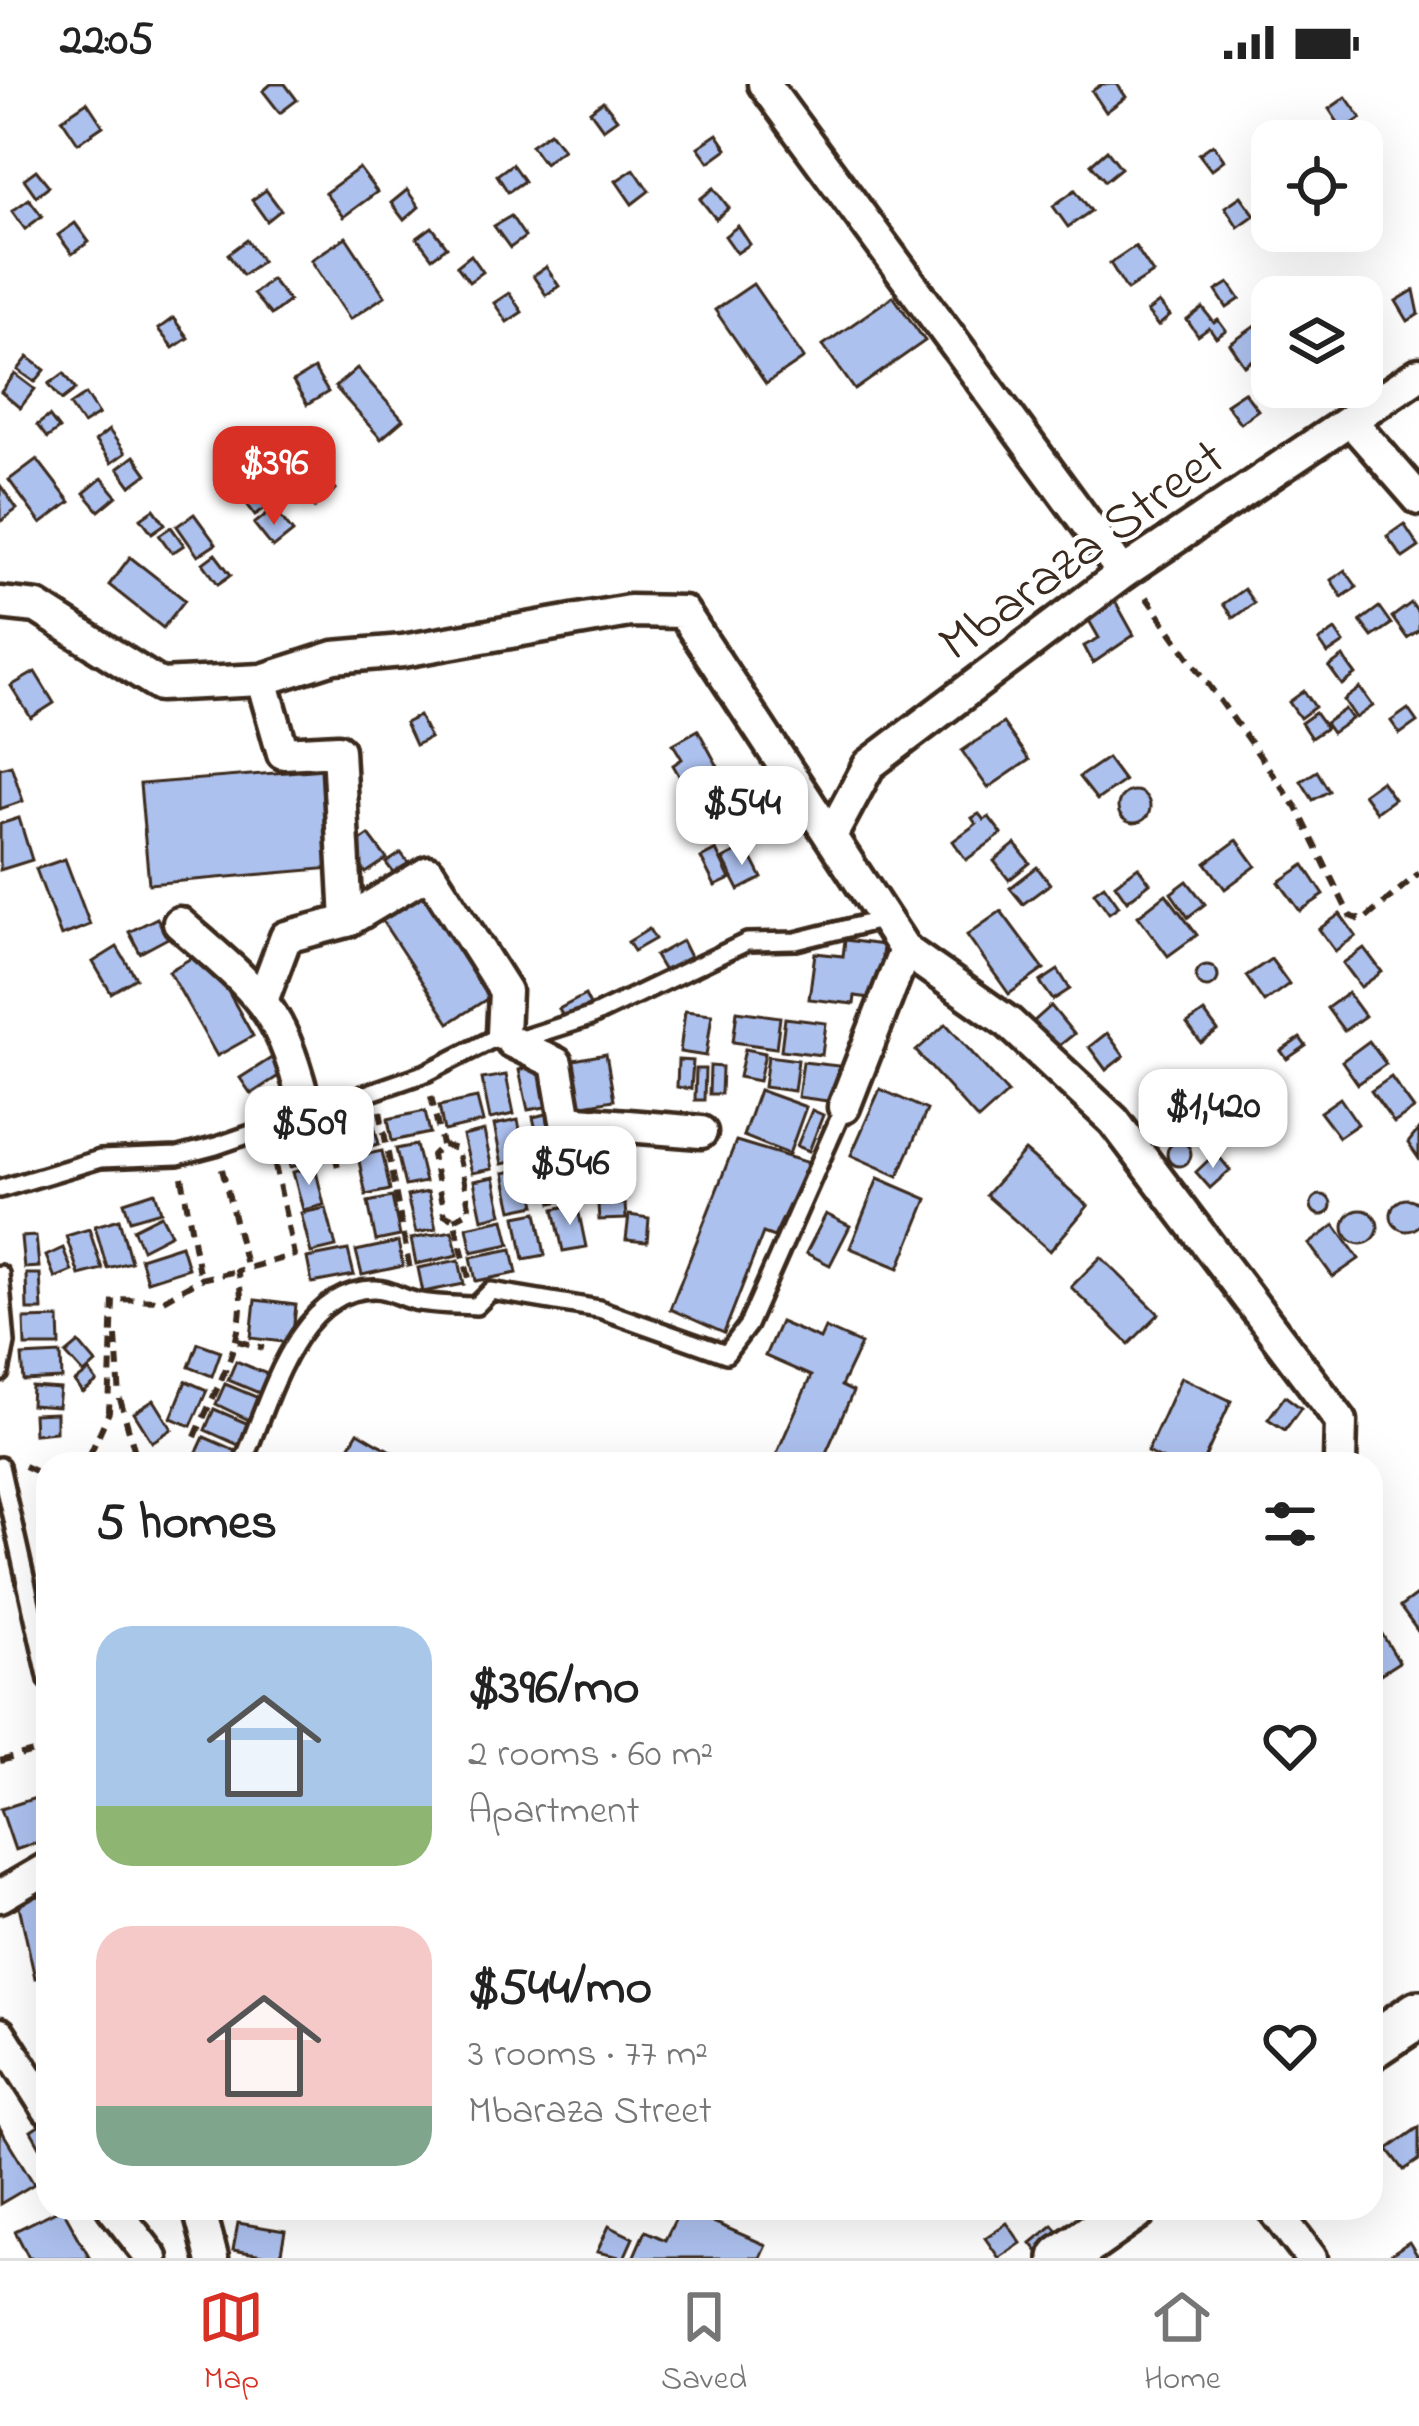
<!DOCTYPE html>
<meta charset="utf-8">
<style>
body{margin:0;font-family:"Indie Flower",sans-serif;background:#f2f2f2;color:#222;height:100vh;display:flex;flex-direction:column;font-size:45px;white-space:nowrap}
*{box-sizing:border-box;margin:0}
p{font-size:39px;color:#767676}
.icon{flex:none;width:66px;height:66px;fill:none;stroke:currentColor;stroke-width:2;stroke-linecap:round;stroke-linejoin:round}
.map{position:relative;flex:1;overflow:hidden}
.side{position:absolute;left:36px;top:1368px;width:1347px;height:768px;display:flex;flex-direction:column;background:#fff;border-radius:36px;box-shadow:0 12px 48px #0002}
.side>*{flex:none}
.buttons{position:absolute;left:1251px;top:36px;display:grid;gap:24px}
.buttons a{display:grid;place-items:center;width:132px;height:132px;border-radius:24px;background:#fff;box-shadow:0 12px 48px #0002;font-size:60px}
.price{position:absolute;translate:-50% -102px;padding:0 27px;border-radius:24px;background:#fff;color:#222;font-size:39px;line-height:78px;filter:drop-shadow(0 3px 6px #0008)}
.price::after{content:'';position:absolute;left:50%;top:72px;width:36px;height:27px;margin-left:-18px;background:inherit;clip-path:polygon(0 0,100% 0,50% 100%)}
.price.current{background:#d93025;color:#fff}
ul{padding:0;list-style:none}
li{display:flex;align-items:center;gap:36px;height:300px;padding:0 60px}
li span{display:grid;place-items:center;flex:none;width:336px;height:240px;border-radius:36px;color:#555}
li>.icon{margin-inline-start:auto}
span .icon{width:144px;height:144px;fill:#fffc;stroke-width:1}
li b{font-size:51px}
h2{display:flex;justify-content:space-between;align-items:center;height:144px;padding:0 60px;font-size:51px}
.status{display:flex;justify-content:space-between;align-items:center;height:84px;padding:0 60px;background:#fff;direction:ltr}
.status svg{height:33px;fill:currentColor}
.tab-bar{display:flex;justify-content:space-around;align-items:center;height:168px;border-top:3px solid #e0e0e0;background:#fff;font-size:33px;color:#767676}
.tab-bar a{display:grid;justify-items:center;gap:6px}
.tab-bar .current{color:#d93025}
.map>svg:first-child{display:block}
.building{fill:#adc1ef;stroke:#3b2a1e;stroke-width:3}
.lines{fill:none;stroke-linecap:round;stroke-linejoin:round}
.lane-casing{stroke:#3b2a1e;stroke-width:24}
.street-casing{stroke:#3b2a1e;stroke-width:39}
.secondary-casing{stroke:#3b2a1e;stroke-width:54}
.path{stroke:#3b2a1e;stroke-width:6;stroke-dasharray:12 9;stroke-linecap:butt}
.lane{stroke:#fff;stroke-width:15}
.street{stroke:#fff;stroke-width:30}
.secondary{stroke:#fff;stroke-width:45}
.labels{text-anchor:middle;stroke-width:9;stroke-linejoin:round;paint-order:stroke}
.street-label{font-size:54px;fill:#3b2a1e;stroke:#fff}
</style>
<div class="status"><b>22:05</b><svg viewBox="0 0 49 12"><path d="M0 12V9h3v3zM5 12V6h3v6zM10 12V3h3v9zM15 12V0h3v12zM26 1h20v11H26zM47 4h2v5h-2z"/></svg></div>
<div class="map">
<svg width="1419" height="2174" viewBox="0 0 1419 2174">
<rect width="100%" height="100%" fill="#fff"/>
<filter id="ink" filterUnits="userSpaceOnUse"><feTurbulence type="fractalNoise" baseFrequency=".00833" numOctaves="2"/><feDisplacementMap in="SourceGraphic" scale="24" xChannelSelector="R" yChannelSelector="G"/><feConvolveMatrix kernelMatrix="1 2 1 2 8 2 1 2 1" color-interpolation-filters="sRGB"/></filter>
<g filter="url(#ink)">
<g class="building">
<path d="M271,0H285L297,16L280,29L263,7Z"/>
<path d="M1102,0H1117L1126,13L1106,28L1092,7Z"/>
<path d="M1346,13L1361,34L1343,46L1329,25Z"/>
<path d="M603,17L617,35L603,45L590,27Z"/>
<path d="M87,18L103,42L78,59L62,35Z"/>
<path d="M550,48L563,65L544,79L531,61Z"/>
<path d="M717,50L727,65L709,78L698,63Z"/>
<path d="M1213,60L1224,76L1211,86L1199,70Z"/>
<path d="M1107,66L1121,84L1105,97L1091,80Z"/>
<path d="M512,80L524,97L508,108L497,91Z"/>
<path d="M359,84L377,108L343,133L325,109Z"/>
<path d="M634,85L649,107L632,120L616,97Z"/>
<path d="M36,86L49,102L36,112L24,95Z"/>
<path d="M714,104L729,124L716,135L700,115Z"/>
<path d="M266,106L281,126L267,137L252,116Z"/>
<path d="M407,106L419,123L404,136L391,119Z"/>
<path d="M1075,106L1091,127L1068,143L1053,122Z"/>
<path d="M1241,112L1255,131L1238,143L1225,123Z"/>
<path d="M29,115L42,132L25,145L12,127Z"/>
<path d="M511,132L525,153L510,164L494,142Z"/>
<path d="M75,139L89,158L72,170L58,151Z"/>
<path d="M738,142L750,160L737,169L725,152Z"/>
<path d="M432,143L447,163L432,174L417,154Z"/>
<path d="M346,153L385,212L350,235L311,176Z"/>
<path d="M247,156L262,177L243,191L228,170Z"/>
<path d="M1135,162L1153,189L1127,206L1110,179Z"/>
<path d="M471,171L483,188L469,198L457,182Z"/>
<path d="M546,183L559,202L546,211L533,192Z"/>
<path d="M271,195L289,217L271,231L253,210Z"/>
<path d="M1229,199L1240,215L1227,224L1216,207Z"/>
<path d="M753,200L804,274L766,300L715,226Z"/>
<path d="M1414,206L1419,230L1408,237L1396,217Z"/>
<path d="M509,209L522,228L507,238L494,219Z"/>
<path d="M893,212L925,257L855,306L823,261Z"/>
<path d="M1159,219L1170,232L1158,242L1147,228Z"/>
<path d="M1203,224L1214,239L1218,236L1226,247L1216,254L1209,244L1198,252L1187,236Z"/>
<path d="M1269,232L1272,262L1245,282L1230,260Z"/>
<path d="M173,234L188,254L173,264L158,245Z"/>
<path d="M28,273L45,286L35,298L18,286Z"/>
<path d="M357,284L403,336L381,355L335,303Z"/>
<path d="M314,285L328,308L307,321L293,298Z"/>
<path d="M64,289L76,305L62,316L49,300Z"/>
<path d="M15,290L35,305L20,324L1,308Z"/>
<path d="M1293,303H1321L1320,314H1292Z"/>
<path d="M1244,308L1258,326L1240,339L1226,320Z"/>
<path d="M86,310L99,330L83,340L70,321Z"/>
<path d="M49,332L59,345L47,354L37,341Z"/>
<path d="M109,346L125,369L111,379L95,357Z"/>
<path d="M293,354L307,372L291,384L277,368Z"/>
<path d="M134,372L147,390L131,402L118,384Z"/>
<path d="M37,375L70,418L41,440L9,396Z"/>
<path d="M312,376L336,405L315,423L291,394Z"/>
<path d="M102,394L117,412L99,427L84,409Z"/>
<path d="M0,401L17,425L0,438Z"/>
<path d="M254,404L267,423L255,431L241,412Z"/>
<path d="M274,424L293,448L273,464L254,440Z"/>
<path d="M154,425L165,440L152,449L141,434Z"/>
<path d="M194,430L216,460L198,472L177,442Z"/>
<path d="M1404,440L1419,463L1403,474L1387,452Z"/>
<path d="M171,443L184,461L172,469L159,451Z"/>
<path d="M215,470L231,491L218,500L203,479Z"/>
<path d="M130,473L185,516L163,544L109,501Z"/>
<path d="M1345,486L1357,503L1342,513L1331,496Z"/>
<path d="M1244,505L1254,519L1233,534L1223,520Z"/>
<path d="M1115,517L1134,551L1093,579L1084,562L1099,554L1087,533Z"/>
<path d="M1411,519L1419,530V546L1407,554L1392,533Z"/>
<path d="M1379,523L1391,540L1372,553L1360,537Z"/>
<path d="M1335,546L1344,559L1328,570L1319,557Z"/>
<path d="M1343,573L1356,591L1342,601L1329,583Z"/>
<path d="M35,588L54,619L31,634L11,602Z"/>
<path d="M1360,604L1373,622L1356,634L1344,616Z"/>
<path d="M1304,607L1315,623L1300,634L1289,618Z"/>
<path d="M1345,625L1352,635L1332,649L1325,639Z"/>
<path d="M1408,625L1417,638L1400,650L1391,637Z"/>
<path d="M1315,629L1326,644L1311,654L1301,639Z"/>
<path d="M419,632L430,654L415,661L405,639Z"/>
<path d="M1003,639L1029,676L988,704L962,667Z"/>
<path d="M698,646L729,703L696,722L673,681L682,675L673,660Z"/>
<path d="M1107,674L1124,697L1097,716L1079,693Z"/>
<path d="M11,681L23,717L0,725V684Z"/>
<path d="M336,684L345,783L149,800L140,700Z"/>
<path d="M1317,687L1329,707L1313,716L1301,697Z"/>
<path d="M1381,697L1394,715L1376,728L1363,710Z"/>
<circle cx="1134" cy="723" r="16"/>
<path d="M979,730L984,736L989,733L1002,750L966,776L953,757L976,740L972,734Z"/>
<path d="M19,734L32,776L0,786V740Z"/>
<path d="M369,751L387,775L366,789L349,765Z"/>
<path d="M1237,756L1256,782L1225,805L1206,779Z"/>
<path d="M1015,760L1030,779L1009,796L994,777Z"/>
<path d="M746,763L762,794L739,806L723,775Z"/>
<path d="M716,766L730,795L715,802L701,774Z"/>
<path d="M401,769L417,790L403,801L386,779Z"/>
<path d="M65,775L90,841L61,852L36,785Z"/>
<path d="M1304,781L1324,811L1300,827L1279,798Z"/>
<path d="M1037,783L1050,800L1023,820L1010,804Z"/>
<path d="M1138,783L1150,799L1127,817L1115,800Z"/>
<path d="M1187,797L1205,820L1188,833L1171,809Z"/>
<path d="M416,799L490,913L449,939L375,826Z"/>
<path d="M1104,801L1119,822L1109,829L1094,808Z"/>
<path d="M1166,810L1197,851L1168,872L1138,832Z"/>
<path d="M1001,827L1044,885L1009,910L967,851Z"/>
<path d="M1340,830L1356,852L1335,867L1319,845Z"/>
<path d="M157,834L168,854L140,869L129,848Z"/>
<path d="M649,845L655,855L634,867L628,858Z"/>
<path d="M845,856L883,861L878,915L855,912L854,920L809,915L815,869L843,872Z"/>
<path d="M682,857L690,873L664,887L655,872Z"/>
<path d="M117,863L136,894L111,909L93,878Z"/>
<path d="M1364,864L1382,888L1361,903L1343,879Z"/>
<path d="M205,866L253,952L217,972L169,887Z"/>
<path d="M1271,875L1289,900L1264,918L1246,892Z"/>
<circle cx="1207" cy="892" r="11"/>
<path d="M1058,886L1070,905L1053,916L1040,898Z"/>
<path d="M1348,909L1365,932L1344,947L1327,924Z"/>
<path d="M585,911L590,921L564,935L559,925Z"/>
<path d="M1051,922L1074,950L1054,966L1032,939Z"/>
<path d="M685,927L712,930L706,972L680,968Z"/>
<path d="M737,927L780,933L776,964L733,958Z"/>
<path d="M1204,928L1218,947L1201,959L1187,940Z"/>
<path d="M785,934L826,939L822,971L781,966Z"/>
<path d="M946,940L1008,1009L978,1036L916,967Z"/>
<path d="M1107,949L1124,972L1106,986L1089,963Z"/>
<path d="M1300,954L1306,962L1287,975L1281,967Z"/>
<path d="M1369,957L1386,980L1358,1000L1342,977Z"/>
<path d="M745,965L765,969L759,997L739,993Z"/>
<path d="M606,970L614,1016L571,1023L563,978Z"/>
<path d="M276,971L286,987L251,1010L240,994Z"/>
<path d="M768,972L798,976L794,1007L764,1003Z"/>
<path d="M678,976L693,977L691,1005L677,1003Z"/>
<path d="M803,978L839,982L835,1018L798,1013Z"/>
<path d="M542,981L551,1022L528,1026L519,986Z"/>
<path d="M710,982L722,983L721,1010H709Z"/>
<path d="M1193,984L1199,992L1181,1007L1175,999Z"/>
<path d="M696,985H705L704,1016H695Z"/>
<path d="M506,991L514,1030L490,1035L482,995Z"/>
<path d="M1391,993L1414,1025L1394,1039L1371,1007Z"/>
<path d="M1207,997L1214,1006L1191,1023L1184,1014Z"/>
<path d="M880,1005L927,1026L898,1092L851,1071Z"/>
<path d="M759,1006L806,1023L789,1070L743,1052Z"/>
<path d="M477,1014L483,1038L444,1047L439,1022Z"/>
<path d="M1340,1014L1358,1040L1339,1053L1320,1028Z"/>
<path d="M812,1026L823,1031L809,1067L797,1062Z"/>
<path d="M425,1027L430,1049L392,1057L388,1035Z"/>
<path d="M556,1028L564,1067L542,1072L533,1033Z"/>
<path d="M518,1036L526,1075L502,1080L494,1041Z"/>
<path d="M373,1038L379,1060L343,1069L337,1047Z"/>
<path d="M1419,1045V1075L1408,1059Z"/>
<path d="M484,1047L492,1085L472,1089L463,1052Z"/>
<path d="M322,1050L327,1075L290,1083L284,1059Z"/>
<path d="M616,1052L620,1077L582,1083L578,1058Z"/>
<path d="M736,1057L809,1079L774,1153L763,1149L724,1249L670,1225Z"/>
<circle cx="1179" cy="1070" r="12"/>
<path d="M416,1061L425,1098L405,1102L396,1065Z"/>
<path d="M382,1067L390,1106L366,1111L358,1072Z"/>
<path d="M1025,1067L1088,1122L1050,1167L986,1111Z"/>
<path d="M1216,1069L1230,1086L1210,1104L1196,1088Z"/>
<path d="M567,1076L575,1114L552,1119L544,1080Z"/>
<path d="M315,1083L324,1121L303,1126L293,1088Z"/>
<path d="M527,1084L536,1121L512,1126L504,1089Z"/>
<path d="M623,1085L627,1114L588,1118L585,1089Z"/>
<path d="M494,1093L502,1130L482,1135L474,1097Z"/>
<path d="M878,1094L927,1115L899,1184L850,1164Z"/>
<path d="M155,1108L161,1127L130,1136L124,1118Z"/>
<path d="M428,1108L436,1145L416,1149L407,1112Z"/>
<circle cx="1321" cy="1121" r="10"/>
<path d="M392,1113L400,1152L376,1157L368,1118Z"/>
<circle cx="1407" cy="1131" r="16"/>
<path d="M577,1120L586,1163L563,1167L554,1125Z"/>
<path d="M598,1120H625L626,1135L599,1136Z"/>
<path d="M326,1124L336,1163L311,1169L301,1129Z"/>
<circle cx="1361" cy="1143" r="17"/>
<path d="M537,1128L545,1171L524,1175L516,1132Z"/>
<path d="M826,1130L850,1142L830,1181L806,1169Z"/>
<path d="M161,1131L171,1150L142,1165L133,1145Z"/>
<path d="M629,1131L649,1134L647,1158L626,1156Z"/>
<path d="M119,1135L131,1178L107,1184L95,1142Z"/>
<path d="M504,1135L510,1160L472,1168L467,1143Z"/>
<path d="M1335,1141L1359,1175L1333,1193L1309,1160Z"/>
<path d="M89,1145L102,1185L79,1191L66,1152Z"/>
<path d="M452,1147L458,1171L416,1180L411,1155Z"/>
<path d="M36,1152L39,1183L24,1184L21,1153Z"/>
<path d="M398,1158L403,1182L362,1191L356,1167Z"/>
<path d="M181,1161L188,1184L147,1197L140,1174Z"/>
<path d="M63,1164L72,1187L55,1194L46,1172Z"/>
<path d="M512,1165L517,1189L476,1197L471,1173Z"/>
<path d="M348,1166L354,1191L312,1199L307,1174Z"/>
<path d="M1101,1173L1159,1230L1129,1260L1071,1203Z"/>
<path d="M459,1176L464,1200L423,1208L418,1184Z"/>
<path d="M26,1190H40L42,1226H27Z"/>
<path d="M255,1216L296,1221L292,1259L251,1254Z"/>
<path d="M59,1234L60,1262H25L24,1235Z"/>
<path d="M780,1238L820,1255L825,1244L861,1260L841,1302L853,1308L821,1380H772L811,1292L765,1272Z"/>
<path d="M79,1259L96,1279L84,1290L66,1270Z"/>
<path d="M198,1259L221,1267L212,1292L189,1283Z"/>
<path d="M61,1270L62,1295L24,1297L22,1272Z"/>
<path d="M236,1277L272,1292L264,1311L228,1296Z"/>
<path d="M89,1287L97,1298L83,1309L75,1298Z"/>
<path d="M1181,1293L1231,1317L1202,1380H1172L1147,1368Z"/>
<path d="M186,1297L207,1306L191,1342L171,1334Z"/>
<path d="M225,1300L261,1315L251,1337L216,1320Z"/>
<path d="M32,1303L60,1305L58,1323L31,1321Z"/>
<path d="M1285,1312L1301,1324L1285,1346L1268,1335Z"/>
<path d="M154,1316L172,1345L152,1358L134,1329Z"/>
<path d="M214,1325L251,1341L241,1362L205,1346Z"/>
<path d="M56,1329V1348L34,1350L33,1330Z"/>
<path d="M358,1348L413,1380H339Z"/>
<path d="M204,1353L241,1369L236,1380L193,1377Z"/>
<path d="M1419,1509V1549L1400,1523Z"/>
<path d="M1382,1550L1399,1578L1371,1596V1557Z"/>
<path d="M48,1710V1755L15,1766L1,1725Z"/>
<path d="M48,1810V1891L35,1894L18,1817Z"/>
<path d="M45,2038L48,2058L40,2063L31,2047Z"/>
<path d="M1419,2043V2076L1404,2086L1388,2065Z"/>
<path d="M0,2044L34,2100L0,2120Z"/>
<path d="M62,2124L90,2174H29L15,2147Z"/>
<path d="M681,2124L766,2161L760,2174H633L645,2147L665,2156Z"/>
<path d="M238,2139L285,2147L280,2174L233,2166Z"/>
<path d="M1007,2139L1021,2159L999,2174L985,2154Z"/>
<path d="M1053,2141L1065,2155L1042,2173L1031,2159Z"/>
<path d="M609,2142L633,2154L624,2174L597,2168Z"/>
<path d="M1409,2158L1419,2174H1394L1391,2170Z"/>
</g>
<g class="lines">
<g class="lane-casing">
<g id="lane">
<path d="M0,1105L100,1075L178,1072L216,1062L426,989L503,950L512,958L590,933L747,858L796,857L888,834"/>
<path d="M0,1190L6,1259L0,1289"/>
<path d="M242,1380C268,1321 296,1204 375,1205C391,1205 404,1216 420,1218C438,1221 457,1221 476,1222L491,1207L599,1225L726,1270L748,1241L844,1023"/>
<path d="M0,1382L48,1596"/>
</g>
</g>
<g class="street-casing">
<g id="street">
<path d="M764,0L1123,489"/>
<path d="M1351,337L1419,415"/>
<path d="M0,519L37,523L160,601L262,596L334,573L403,567L629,527L683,528L905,866L844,1023"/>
<path d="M262,596L283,669L338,666L347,837"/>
<path d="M832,750L869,681L1123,489L1419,290"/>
<path d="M179,839C261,912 280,919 307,1030"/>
<path d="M905,866L1009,939L1114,1037L1341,1337L1340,1380"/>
<path d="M263,914L286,853L347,837L429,788L505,907L503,950"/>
<path d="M512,958L556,979L566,1037L701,1048"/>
<path d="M0,1812L48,1784"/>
<path d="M0,1950L48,2025"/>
<path d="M113,2124L152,2174"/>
<path d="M199,2124L212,2174"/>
<path d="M1273,2124L1311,2174"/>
</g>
</g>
<g class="secondary-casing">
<g id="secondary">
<path d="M1371,1962L1419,1930"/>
<path d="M1063,2174L1134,2124"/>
</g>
</g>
<g class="path">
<path d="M1146,513L1297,724L1350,832L1363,837L1419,789"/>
<path d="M431,1012L442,1061"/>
<path d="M380,1027L411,1191"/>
<path d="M330,1050L339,1087"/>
<path d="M222,1085L246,1181"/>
<path d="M182,1093L200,1195"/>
<path d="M454,1135L470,1127L457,1065L442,1061L432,1071L444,1130L454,1135L469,1194"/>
<path d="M116,1252L120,1315L136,1372L90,1370L109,1328L113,1215L163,1216L200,1195L237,1187"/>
<path d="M238,1257L264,1264"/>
<path d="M195,1353C218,1298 253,1248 237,1187L294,1171L272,1067"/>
<path d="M64,1380L90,1370"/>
<path d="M24,1382L39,1389L48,1385"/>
<path d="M0,1677L48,1664"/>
</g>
<use href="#lane" class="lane"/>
<use href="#street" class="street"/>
<use href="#secondary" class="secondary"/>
</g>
</g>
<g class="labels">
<g class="street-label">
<text transform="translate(1080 464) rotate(-36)" y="19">Mbaraza Street</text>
</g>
</g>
</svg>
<div class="buttons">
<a><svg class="icon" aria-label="locate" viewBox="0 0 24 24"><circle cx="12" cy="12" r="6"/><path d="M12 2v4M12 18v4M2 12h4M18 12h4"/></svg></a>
<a><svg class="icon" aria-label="layers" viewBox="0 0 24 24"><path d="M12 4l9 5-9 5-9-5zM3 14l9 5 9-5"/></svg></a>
</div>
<b class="price current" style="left:274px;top:444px">$396</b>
<b class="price" style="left:742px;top:784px">$544</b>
<b class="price" style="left:1213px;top:1087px">$1,420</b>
<b class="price" style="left:309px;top:1104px">$509</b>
<b class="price" style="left:570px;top:1144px">$546</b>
<section class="side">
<h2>5 homes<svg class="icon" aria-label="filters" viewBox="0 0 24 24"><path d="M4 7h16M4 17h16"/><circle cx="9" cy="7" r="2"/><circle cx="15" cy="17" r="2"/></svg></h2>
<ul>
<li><span style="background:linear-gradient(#a9c7e8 75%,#8fb573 0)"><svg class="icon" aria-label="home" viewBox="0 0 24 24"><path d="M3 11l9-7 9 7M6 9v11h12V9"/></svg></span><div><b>$396/mo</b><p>2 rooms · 60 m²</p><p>Apartment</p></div><svg class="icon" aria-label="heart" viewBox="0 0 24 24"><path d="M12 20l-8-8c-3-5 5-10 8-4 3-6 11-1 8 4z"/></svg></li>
<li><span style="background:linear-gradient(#f6c9c9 75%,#7fa58c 0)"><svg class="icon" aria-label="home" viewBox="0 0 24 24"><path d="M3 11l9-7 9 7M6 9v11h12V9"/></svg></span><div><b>$544/mo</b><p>3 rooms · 77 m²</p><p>Mbaraza Street</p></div><svg class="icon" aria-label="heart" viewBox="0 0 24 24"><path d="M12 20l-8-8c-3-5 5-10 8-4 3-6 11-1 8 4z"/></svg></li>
</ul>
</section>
</div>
<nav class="tab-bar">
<a class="current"><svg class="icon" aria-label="map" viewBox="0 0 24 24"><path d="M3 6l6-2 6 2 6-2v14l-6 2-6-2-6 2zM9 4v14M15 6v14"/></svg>Map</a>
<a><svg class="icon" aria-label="saved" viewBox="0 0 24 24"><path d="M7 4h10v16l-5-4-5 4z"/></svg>Saved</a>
<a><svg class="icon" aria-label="home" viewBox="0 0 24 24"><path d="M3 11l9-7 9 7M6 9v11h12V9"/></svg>Home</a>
</nav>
